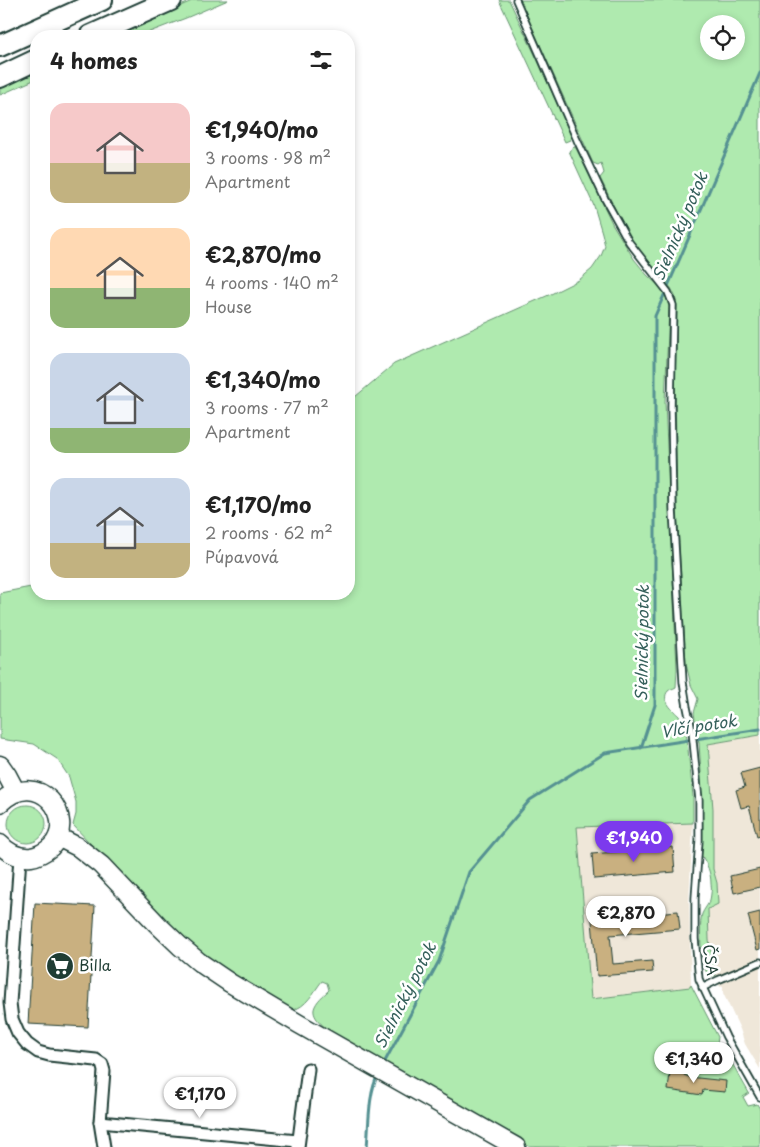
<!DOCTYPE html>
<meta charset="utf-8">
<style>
body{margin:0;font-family:"Playpen Sans",sans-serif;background:#f2f2f2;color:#222;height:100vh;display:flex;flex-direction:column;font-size:19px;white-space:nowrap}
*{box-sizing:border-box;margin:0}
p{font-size:16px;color:#767676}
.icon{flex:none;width:28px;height:28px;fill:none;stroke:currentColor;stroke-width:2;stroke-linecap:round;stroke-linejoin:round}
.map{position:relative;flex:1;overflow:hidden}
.sheet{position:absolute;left:30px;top:30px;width:325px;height:570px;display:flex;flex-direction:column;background:#fff;border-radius:20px;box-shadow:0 2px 8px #0003}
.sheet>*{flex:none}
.fabs{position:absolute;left:700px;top:15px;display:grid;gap:10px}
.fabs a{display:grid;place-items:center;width:45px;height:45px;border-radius:50%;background:#fff;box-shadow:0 2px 8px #0003;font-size:25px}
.price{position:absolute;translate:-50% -42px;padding:0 11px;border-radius:18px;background:#fff;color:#222;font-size:16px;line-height:32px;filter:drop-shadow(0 1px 2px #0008)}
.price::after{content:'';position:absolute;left:50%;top:30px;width:15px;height:11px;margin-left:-8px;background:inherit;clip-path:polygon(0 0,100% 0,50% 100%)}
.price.active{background:#7c3aed;color:#fff}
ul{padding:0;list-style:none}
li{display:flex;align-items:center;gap:15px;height:125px;padding:0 20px}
li span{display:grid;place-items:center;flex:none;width:140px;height:100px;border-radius:15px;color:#555}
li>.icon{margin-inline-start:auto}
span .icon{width:60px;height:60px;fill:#fffc;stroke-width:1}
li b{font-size:21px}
h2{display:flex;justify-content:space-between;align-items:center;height:60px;padding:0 20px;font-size:21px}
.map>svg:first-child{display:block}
.built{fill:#efe7d9}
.green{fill:#afeaaf;stroke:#679472;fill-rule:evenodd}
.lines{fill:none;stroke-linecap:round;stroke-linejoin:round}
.stream{stroke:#549192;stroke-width:3}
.building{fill:#c9b080;stroke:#1f3d34}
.service-casing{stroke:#1f3d34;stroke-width:9}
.minor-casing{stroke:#1f3d34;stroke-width:15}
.primary-casing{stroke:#1f3d34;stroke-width:21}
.motorway-casing{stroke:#1f3d34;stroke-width:24}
.service{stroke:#fff;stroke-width:5.5}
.minor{stroke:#fff;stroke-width:11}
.primary{stroke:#fff;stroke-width:18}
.motorway{stroke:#fff;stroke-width:20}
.labels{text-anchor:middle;stroke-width:5;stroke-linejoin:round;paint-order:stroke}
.street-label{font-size:15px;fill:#1f3d34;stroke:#fff}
.poi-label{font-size:15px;fill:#1f3d34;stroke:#fff;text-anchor:start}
.water-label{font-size:16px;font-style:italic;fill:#35605b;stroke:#fff}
</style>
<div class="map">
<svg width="760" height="1147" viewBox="0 0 760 1147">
<rect width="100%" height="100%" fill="#fff"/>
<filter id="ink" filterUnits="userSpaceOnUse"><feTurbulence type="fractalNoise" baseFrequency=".02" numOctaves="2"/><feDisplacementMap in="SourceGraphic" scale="10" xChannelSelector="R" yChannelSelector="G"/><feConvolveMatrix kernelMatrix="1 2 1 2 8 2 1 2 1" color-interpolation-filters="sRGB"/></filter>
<g filter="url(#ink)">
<g class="built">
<path d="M760,735V1069L745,1044L740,1029L723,993V986L720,987L716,975L709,940L708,909L717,883L713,869V809L708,744Z"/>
<path d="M693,823L689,902L691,987L591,999L577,827Z"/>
</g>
<g class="green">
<path d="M194,0H228L186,18L139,36H113Z"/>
<path d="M499,0H509L537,59L571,135L570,140L565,142Z"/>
<path d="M520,0H760V735L708,744L713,809V869L717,883L718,904L708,909L709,940L716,975C713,976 712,977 709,975C700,969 699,923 702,914C704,909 708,905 710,900C711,895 712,888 711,884C711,873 707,863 701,855V772L699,743L694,713L698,699L691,685L686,664L677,507L675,384L677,306L675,296L671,288L637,248L624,227L600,178L604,173L601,163L598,165L593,163ZM709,24H736V51H709Z"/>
<path d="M36,71V79L0,95V87Z"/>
<path d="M574,147L576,148L613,225L634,259L647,275L659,286L666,296L669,307L665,402L677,669L676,687C673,689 670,689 668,691C660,700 674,711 679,716C682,721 684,726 686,731L693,796V823L577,827L591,999L690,987L691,985L718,1037L714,1065H718L720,1055L725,1051L749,1093L743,1097L748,1106L757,1104L760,1109V1147H530L339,1038C331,1032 312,1020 314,1009C316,1001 324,995 329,990L327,983L322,981C314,991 306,1008 292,1010L224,970L197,951L149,906L73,825L76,814V802L69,777L57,759L34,744L0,739V593L36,586V594H349V402L394,364L551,294L579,280L592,269L601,256L605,246L602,233L594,206L569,151Z"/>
<circle cx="27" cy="824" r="19"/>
</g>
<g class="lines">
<g class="stream">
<path d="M641,748L655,705V316L760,73"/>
<path d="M383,1065L439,961L469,872L530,800L605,753L760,729"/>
<path d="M367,1147C369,1126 368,1093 378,1075"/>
</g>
</g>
<g class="building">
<path d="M760,768V835L757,836L749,806L741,808L736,790L745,787L741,773Z"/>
<path d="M673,847L675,872L594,879L592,854Z"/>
<path d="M760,869V887L734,893L730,876Z"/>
<path d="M35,903L95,906L88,1027L28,1024Z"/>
<path d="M608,908L609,917L678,911L680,929L610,935L613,964L652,961L653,972L597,976L591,910Z"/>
<path d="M760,912V949L757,950L748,915Z"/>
<path d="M675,1070L684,1071V1075L689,1077L726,1081L725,1092L703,1090L702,1095L668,1090L670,1073H675Z"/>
</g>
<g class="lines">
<g class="service-casing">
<g id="service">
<path d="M516,0L577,140L605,199L629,242L668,292L673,305L671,407L673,510L683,682L687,707L692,731L699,800V841L695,898V939L699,979L726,1037L760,1097"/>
<path d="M702,988L718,980L760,962"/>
</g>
</g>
<g class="minor-casing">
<g id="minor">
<path d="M20,857L10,1003L12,1019L18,1033L27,1044L38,1052L49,1055L96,1060L102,1064L104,1071L100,1122L104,1147"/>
<path d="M100,1122L298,1141"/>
<path d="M298,1147L308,1069"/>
</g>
</g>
<g class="primary-casing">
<g id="primary">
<path d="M0,765L7,775L16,792"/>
<path d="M0,803C38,766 79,818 51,847C45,852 39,856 31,857C19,858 8,853 0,844"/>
<path d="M58,837L78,847L101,865L158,925L180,946L199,962L230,983L299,1024L516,1147"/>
</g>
</g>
<g class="motorway-casing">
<g id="motorway">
<path d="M90,36L171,0"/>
<path d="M0,46L102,0"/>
<path d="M0,77L36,60"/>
</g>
</g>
<use href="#service" class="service"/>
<use href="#minor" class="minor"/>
<use href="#primary" class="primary"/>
<use href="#motorway" class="motorway"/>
</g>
</g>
<defs>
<g id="supermarket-disc" transform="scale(1.4375)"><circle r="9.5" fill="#1f3d34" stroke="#fff"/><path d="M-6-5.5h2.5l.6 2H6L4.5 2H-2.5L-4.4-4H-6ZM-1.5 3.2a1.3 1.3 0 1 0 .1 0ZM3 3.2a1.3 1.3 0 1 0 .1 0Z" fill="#fff"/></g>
</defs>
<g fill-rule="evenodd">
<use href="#supermarket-disc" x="60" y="966"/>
</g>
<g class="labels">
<g class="street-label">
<text transform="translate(710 960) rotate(82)" y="5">ČSA</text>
</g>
<g class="poi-label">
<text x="79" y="971">Billa</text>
</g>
<g class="water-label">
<text transform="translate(680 226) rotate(-67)" y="6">Sielnický potok</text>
<text transform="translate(642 643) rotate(-89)" y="6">Sielnický potok</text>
<text transform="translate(699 726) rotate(-9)" y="6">Vlčí potok</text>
<text transform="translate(405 995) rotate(-63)" y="6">Sielnický potok</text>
</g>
</g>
</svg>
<div class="fabs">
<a><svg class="icon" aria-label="locate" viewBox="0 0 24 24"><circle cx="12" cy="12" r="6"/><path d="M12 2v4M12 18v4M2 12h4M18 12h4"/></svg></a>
</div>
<b class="price active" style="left:634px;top:863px">€1,940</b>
<b class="price" style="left:626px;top:938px">€2,870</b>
<b class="price" style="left:694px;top:1084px">€1,340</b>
<b class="price" style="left:200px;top:1119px">€1,170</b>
<section class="sheet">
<h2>4 homes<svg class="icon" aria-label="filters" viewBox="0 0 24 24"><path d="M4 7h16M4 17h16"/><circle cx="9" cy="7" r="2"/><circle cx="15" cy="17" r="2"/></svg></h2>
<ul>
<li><span style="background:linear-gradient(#f6c9c9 60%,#c2b280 0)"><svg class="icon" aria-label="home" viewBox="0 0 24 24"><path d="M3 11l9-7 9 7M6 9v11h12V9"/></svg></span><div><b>€1,940/mo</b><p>3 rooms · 98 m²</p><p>Apartment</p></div></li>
<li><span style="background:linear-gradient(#ffd9b3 60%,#8fb573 0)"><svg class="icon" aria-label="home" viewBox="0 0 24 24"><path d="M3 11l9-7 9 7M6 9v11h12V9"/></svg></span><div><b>€2,870/mo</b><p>4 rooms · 140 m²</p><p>House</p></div></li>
<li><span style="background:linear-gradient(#c9d6e8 75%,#8fb573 0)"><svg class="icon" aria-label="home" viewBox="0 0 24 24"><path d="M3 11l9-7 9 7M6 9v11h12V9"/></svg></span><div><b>€1,340/mo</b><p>3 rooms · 77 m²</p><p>Apartment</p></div></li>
<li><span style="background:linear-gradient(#c9d6e8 65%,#c2b280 0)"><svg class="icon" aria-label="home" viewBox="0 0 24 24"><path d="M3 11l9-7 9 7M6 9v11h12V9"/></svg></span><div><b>€1,170/mo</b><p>2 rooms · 62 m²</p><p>Púpavová</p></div></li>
</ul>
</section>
</div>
